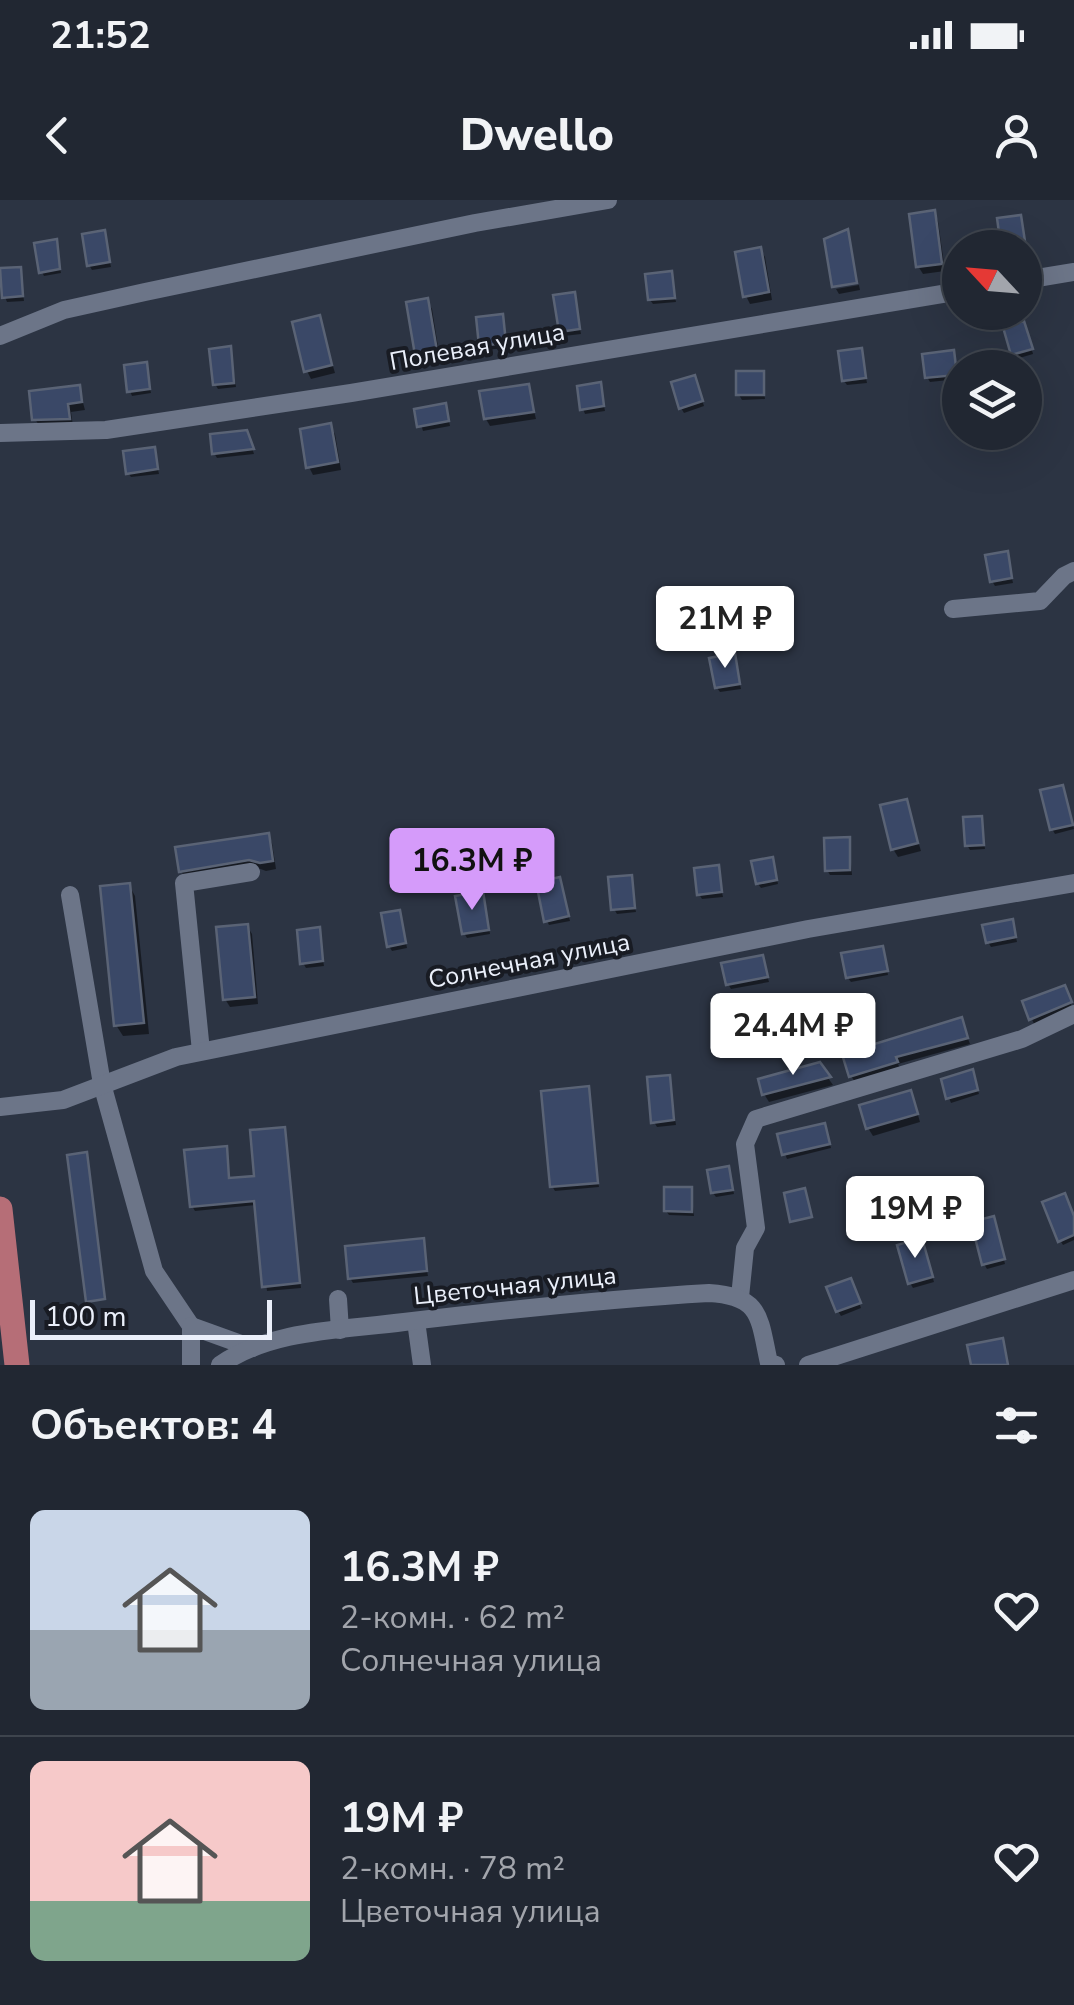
<!DOCTYPE html>
<html lang="ru">
<meta charset="utf-8">
<style>
body{margin:0;font-family:"Nunito Sans",sans-serif;background:#2d333e;color:#f1f3f6;height:100vh;display:flex;flex-direction:column;font-size:38px;white-space:nowrap}
*{box-sizing:border-box;margin:0}
p{font-size:32px;color:#a2a5ac}
.icon{flex:none;width:55px;height:55px;fill:none;stroke:currentColor;stroke-width:2;stroke-linecap:round;stroke-linejoin:round}
.map{position:relative;height:1165px;overflow:hidden}
.sheet{display:flex;flex-direction:column;background:#212732;flex:1}
.sheet>*{flex:none}
.needle{width:65px;rotate:296deg}
.controls{position:absolute;left:942px;top:30px;display:grid;gap:20px}
.controls a{display:grid;place-items:center;width:100px;height:100px;border-radius:50%;background:#212732;box-shadow:0 10px 40px #0002,0 0 0 2px #3e444d;font-size:50px}
.scale{position:absolute;left:30px;bottom:25px;width:242px;box-sizing:border-box;padding-left:10px;border:5px solid #eaeffa;border-top:0;font-size:28px;line-height:35px;white-space:nowrap;color:#eaeffa;-webkit-text-stroke:8px #181b23;paint-order:stroke}
.price{position:absolute;translate:-50% -85px;padding:0 22px;border-radius:10px;background:#fff;color:#222;font-size:32px;line-height:65px;filter:drop-shadow(0 2px 5px #0008)}
.price::after{content:'';position:absolute;left:50%;top:60px;width:30px;height:22px;margin-left:-15px;background:inherit;clip-path:polygon(0 0,100% 0,50% 100%)}
.price.active{background:#d59bfa;color:#111}
ul{padding:0;list-style:none}
li{display:flex;align-items:center;gap:30px;height:250px;padding:0 30px}
li+li{border-top:2px solid #3e444d}
li span{display:grid;place-items:center;flex:none;width:280px;height:200px;border-radius:15px;color:#555}
li>.icon{margin-inline-start:auto}
span .icon{width:120px;height:120px;fill:#fffc;stroke-width:1}
li b{font-size:42px}
h2{display:flex;justify-content:space-between;align-items:center;height:120px;padding:0 30px;font-size:42px}
.status{display:flex;justify-content:space-between;align-items:center;height:70px;padding:0 50px;background:#212732;direction:ltr}
.status svg{height:28px;fill:currentColor}
header{display:flex;justify-content:space-between;align-items:center;height:130px;padding:0 30px;background:#212732;font-size:45px;font-weight:800}
.map>svg:first-child{display:block}
.shadow{fill:#0007}
.building{fill:#3a4867;stroke:#5a6375;stroke-width:2.5}
.lines{fill:none;stroke-linecap:round;stroke-linejoin:round}
.minor{stroke:#6c7588;stroke-width:18}
.highway{stroke:#b66e77;stroke-width:25}
.labels{text-anchor:middle;stroke-width:8;stroke-linejoin:round;paint-order:stroke}
.street-label{font-size:25px;fill:#eaeffa;stroke:#181b23}
</style>
<div class="status"><b>21:52</b><svg viewBox="0 0 49 12"><path d="M0 12V9h3v3zM5 12V6h3v6zM10 12V3h3v9zM15 12V0h3v12zM26 1h20v11H26zM47 4h2v5h-2z"/></svg></div>
<header><svg class="icon" aria-label="back" viewBox="0 0 24 24"><path d="M15 5l-7 7 7 7"/></svg>Dwello<svg class="icon" aria-label="person" viewBox="0 0 24 24"><circle cx="12" cy="8" r="4"/><path d="M4 21q1-7 8-7t8 7"/></svg></header>
<div class="map">
<svg width="1074" height="1165" viewBox="0 0 1074 1165">
<rect width="100%" height="100%" fill="#2c3443"/>
<g class="shadow">
<path d="M934,13L938,21L945,71L923,74L918,66Z"/>
<path d="M104,33L111,67L92,70L89,65Z"/>
<path d="M55,42L61,73L44,76L42,72Z"/>
<path d="M760,49L765,57L772,100L750,104L746,96Z"/>
<path d="M20,69L24,101L7,102L5,97Z"/>
<path d="M671,74L676,102L653,104L650,100Z"/>
<path d="M859,85L860,90L839,94L836,89Z"/>
<path d="M574,95L581,134L564,136L561,132Z"/>
<path d="M427,101L432,109L440,159L422,162L418,154Z"/>
<path d="M501,117L507,148L484,150L482,145Z"/>
<path d="M319,118L335,173L311,179L307,171Z"/>
<path d="M1026,128L1033,154L1016,159L1013,154Z"/>
<path d="M230,149L236,187L218,189L215,184Z"/>
<path d="M861,151L867,183L847,185L844,181Z"/>
<path d="M953,153L958,179L930,182L927,177Z"/>
<path d="M145,165L151,193L132,196L130,191Z"/>
<path d="M762,173L765,199L742,200L739,195Z"/>
<path d="M697,183L704,206L684,213L681,208Z"/>
<path d="M600,185L605,211L585,214L583,209Z"/>
<path d="M528,186L536,219L490,226L486,219Z"/>
<path d="M79,188L85,210L71,212L73,226L40,227L35,219Z"/>
<path d="M417,211H447L450,226L423,231Z"/>
<path d="M330,226L335,234L341,270L313,275L309,267Z"/>
<path d="M249,238L254,254L217,258L214,253Z"/>
<path d="M154,250L159,274L131,277L128,273Z"/>
<path d="M1007,354L1013,383L995,386L992,381Z"/>
<path d="M734,456L741,489L720,492L717,488Z"/>
<path d="M1065,592L1074,629L1055,634L1052,629Z"/>
<path d="M906,601L921,651L898,657L893,649Z"/>
<path d="M981,618L985,649L970,650L967,645Z"/>
<path d="M268,635L272,643L276,669L266,671L255,667L186,679L181,671Z"/>
<path d="M849,640L852,675H830L827,670Z"/>
<path d="M774,664L778,684L761,688L758,684Z"/>
<path d="M717,668L723,697L702,699L699,694Z"/>
<path d="M630,678L636,712L617,714L614,709Z"/>
<path d="M559,680L570,721L549,725L547,721Z"/>
<path d="M129,685L135,696L149,834L123,836L116,825Z"/>
<path d="M484,699L490,734L467,738L464,733Z"/>
<path d="M401,717L407,748L392,751L389,746Z"/>
<path d="M247,726L252,734L258,804L230,807L225,799Z"/>
<path d="M1014,727L1017,742L991,747L988,742Z"/>
<path d="M318,730L324,766L306,768L303,763Z"/>
<path d="M884,753L888,775L851,782L848,778Z"/>
<path d="M762,757L769,782L731,789L728,784Z"/>
<path d="M1067,792L1072,807L1034,824L1025,802Z"/>
<path d="M961,820L970,844L898,864L900,868L855,882L851,876Z"/>
<path d="M819,865L833,885L769,902L764,894Z"/>
<path d="M668,877L676,925L657,927L654,922Z"/>
<path d="M974,877L979,894L951,903L949,898Z"/>
<path d="M588,889L599,987L555,991L552,986Z"/>
<path d="M914,901L920,922L873,936L868,928Z"/>
<path d="M284,929L301,1088L267,1091L257,1005L195,1011L192,1006L225,949L230,981L257,978Z"/>
<path d="M826,930L831,948L787,959L785,954Z"/>
<path d="M730,974L734,994L716,997L713,993Z"/>
<path d="M691,989L694,1016L669,1015L666,1011Z"/>
<path d="M1074,1020V1040L1063,1045L1060,1040Z"/>
<path d="M996,1023L1005,1064L987,1069L984,1064Z"/>
<path d="M422,1041L428,1076L353,1083L350,1078Z"/>
<path d="M924,1045L934,1082L913,1088L910,1083Z"/>
<path d="M853,1085L861,1108L841,1116L838,1111Z"/>
</g>
<g class="building">
<path d="M935,10L942,64L916,67L909,14Z"/>
<path d="M1021,15L1026,48H1001L997,18Z"/>
<path d="M848,29L857,83L832,87L824,39Z"/>
<path d="M105,30L110,62L87,66L82,34Z"/>
<path d="M57,39L60,69L39,73L34,43Z"/>
<path d="M761,47L769,92L743,97L735,52Z"/>
<path d="M21,67L23,96L2,98L0,68Z"/>
<path d="M672,71L675,98L648,100L645,74Z"/>
<path d="M575,92L580,129L559,132L553,95Z"/>
<path d="M428,98L437,151L415,155L406,102Z"/>
<path d="M503,114L506,143L479,146L476,117Z"/>
<path d="M320,115L332,165L304,172L292,122Z"/>
<path d="M1024,121L1033,149L1011,155L1003,127Z"/>
<path d="M231,146L234,183L213,185L209,149Z"/>
<path d="M862,148L866,178L842,181L838,151Z"/>
<path d="M954,150L957,175L925,178L922,154Z"/>
<path d="M147,162L150,189L127,192L124,165Z"/>
<rect x="736" y="171" width="28" height="24"/>
<path d="M695,175L703,201L679,209L671,182Z"/>
<path d="M601,182L604,206L580,210L577,186Z"/>
<path d="M529,184L534,212L484,219L479,191Z"/>
<path d="M80,185L82,202L68,204L70,219L32,220L29,191Z"/>
<path d="M446,203L449,221L417,227L414,209Z"/>
<path d="M331,223L338,262L306,268L300,229Z"/>
<path d="M247,230L254,249L212,254L210,234Z"/>
<path d="M155,247L158,269L126,274L123,251Z"/>
<path d="M1008,351L1012,378L990,382L985,355Z"/>
<path d="M735,453L740,484L715,488L709,458Z"/>
<path d="M1063,585L1073,625L1050,630L1040,590Z"/>
<path d="M907,599L918,643L891,650L880,605Z"/>
<path d="M982,616L984,645L965,646L963,617Z"/>
<path d="M269,633L273,661L260,663L249,660L179,672L175,647Z"/>
<path d="M850,637V670L825,671L824,638Z"/>
<path d="M773,657L777,680L756,684L751,661Z"/>
<path d="M719,665L722,692L697,695L694,668Z"/>
<path d="M632,675L635,708L611,710L608,677Z"/>
<path d="M560,677L569,716L544,722L536,682Z"/>
<path d="M130,683L144,823L114,826L100,686Z"/>
<path d="M483,691L489,730L462,734L455,696Z"/>
<path d="M400,710L406,743L387,747L381,713Z"/>
<path d="M1013,719L1016,737L986,743L982,725Z"/>
<path d="M248,724L255,797L223,800L216,727Z"/>
<path d="M320,727L323,761L300,764L297,730Z"/>
<path d="M883,746L888,771L846,778L841,753Z"/>
<path d="M763,755L768,777L726,785L721,763Z"/>
<path d="M1065,785L1072,802L1029,820L1022,801Z"/>
<path d="M962,817L968,838L896,857L898,862L849,877L842,854Z"/>
<path d="M820,862L831,877L762,895L758,879Z"/>
<path d="M973,869L978,890L946,899L941,879Z"/>
<path d="M670,875L674,920L651,923L647,877Z"/>
<path d="M589,886L598,983L550,987L541,891Z"/>
<path d="M911,890L918,914L866,929L859,905Z"/>
<path d="M825,923L830,944L782,955L777,934Z"/>
<path d="M285,927L300,1083L262,1087L254,1001L190,1007L184,950L227,946L229,978L254,976L250,930Z"/>
<path d="M87,952L105,1099L86,1102L67,955Z"/>
<path d="M729,966L733,990L711,993L707,970Z"/>
<path d="M664,987H692V1012L664,1011Z"/>
<path d="M805,988L812,1017L790,1022L784,993Z"/>
<path d="M1065,993L1074,1016V1035L1058,1042L1042,1002Z"/>
<path d="M994,1016L1005,1059L982,1065L971,1022Z"/>
<path d="M424,1038L427,1071L348,1079L345,1046Z"/>
<path d="M922,1038L933,1077L908,1084L897,1045Z"/>
<path d="M851,1078L861,1103L836,1112L826,1087Z"/>
<path d="M1003,1138L1008,1165H971L967,1145Z"/>
</g>
<g class="lines">
<g class="minor">
<path d="M1025,80L1074,72"/>
<path d="M0,136L64,110L145,92L475,23L608,0"/>
<path d="M0,233L106,230L351,193L960,91"/>
<path d="M953,409L1040,401L1064,376L1074,371"/>
<path d="M70,695L102,884L154,1071L191,1126V1165"/>
<path d="M201,851L184,683L251,672"/>
<path d="M0,907L63,900L176,857L808,729L1074,683"/>
<path d="M740,1097L745,1048L756,1028L745,944L756,919L1022,839L1074,814"/>
<path d="M338,1099L340,1130"/>
<path d="M416,1121L422,1165"/>
<path d="M191,1126L252,1148"/>
<path d="M220,1165C272,1129 343,1130 404,1122C505,1110 607,1099 709,1093C762,1096 759,1118 769,1163L776,1165"/>
<path d="M808,1165L1074,1080"/>
</g>
<path class="highway" d="M0,1009L17,1165"/>
</g>
<g class="labels">
<g class="street-label">
<text transform="translate(477 146) rotate(-10)" y="9">Полевая улица</text>
<text transform="translate(529 760) rotate(-11)" y="9">Солнечная улица</text>
<text transform="translate(515 1085) rotate(-6)" y="9">Цветочная улица</text>
</g>
</g>
</svg>
<div class="controls">
<a><svg class="needle" viewBox="-14 -14 28 28"><path d="M0-13l5 13h-10z" fill="#e53935"/><path d="M0 13l5-13h-10z" fill="#a2a5ac"/></svg></a>
<a><svg class="icon" aria-label="layers" viewBox="0 0 24 24"><path d="M12 4l9 5-9 5-9-5zM3 14l9 5 9-5"/></svg></a>
</div>
<div class="scale">100 m</div>
<b class="price" style="left:725px;top:471px">21M ₽</b>
<b class="price active" style="left:472px;top:713px">16.3M ₽</b>
<b class="price" style="left:793px;top:878px">24.4M ₽</b>
<b class="price" style="left:915px;top:1061px">19M ₽</b>
</div>
<section class="sheet">
<h2>Объектов: 4<svg class="icon" aria-label="filters" viewBox="0 0 24 24"><path d="M4 7h16M4 17h16"/><circle cx="9" cy="7" r="2"/><circle cx="15" cy="17" r="2"/></svg></h2>
<ul>
<li><span style="background:linear-gradient(#c9d6e8 60%,#9aa5b1 0)"><svg class="icon" aria-label="home" viewBox="0 0 24 24"><path d="M3 11l9-7 9 7M6 9v11h12V9"/></svg></span><div><b>16.3M ₽</b><p>2-комн. · 62 m²</p><p>Солнечная улица</p></div><svg class="icon" aria-label="heart" viewBox="0 0 24 24"><path d="M12 20l-8-8c-3-5 5-10 8-4 3-6 11-1 8 4z"/></svg></li>
<li><span style="background:linear-gradient(#f6c9c9 70%,#7fa58c 0)"><svg class="icon" aria-label="home" viewBox="0 0 24 24"><path d="M3 11l9-7 9 7M6 9v11h12V9"/></svg></span><div><b>19M ₽</b><p>2-комн. · 78 m²</p><p>Цветочная улица</p></div><svg class="icon" aria-label="heart" viewBox="0 0 24 24"><path d="M12 20l-8-8c-3-5 5-10 8-4 3-6 11-1 8 4z"/></svg></li>
</ul>
</section>
